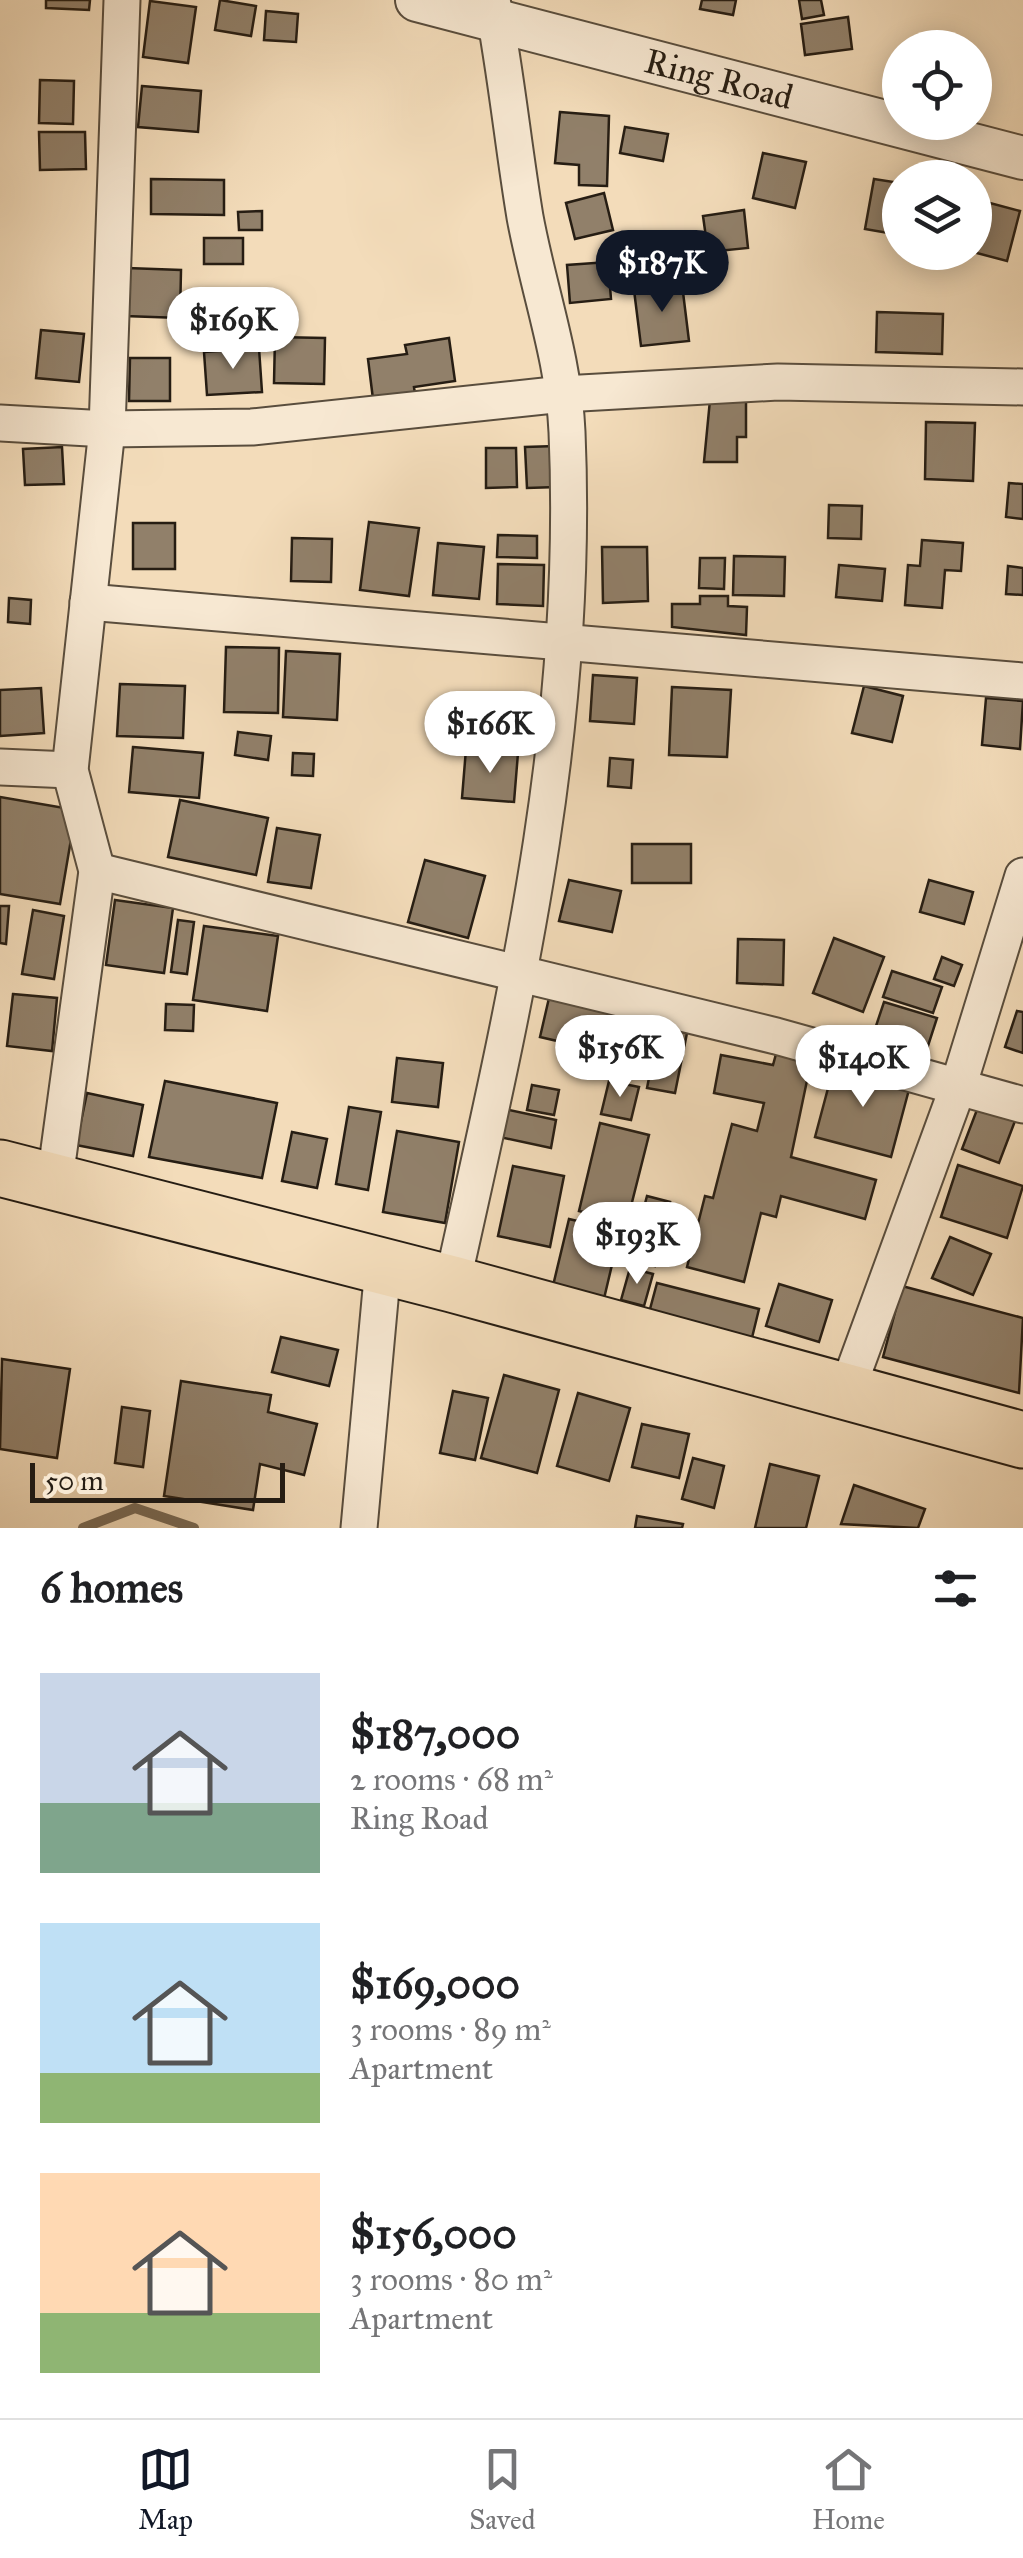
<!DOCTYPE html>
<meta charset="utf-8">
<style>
body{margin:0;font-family:"IM FELL Great Primer",serif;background:#f2f2f2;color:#202124;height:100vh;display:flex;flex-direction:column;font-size:38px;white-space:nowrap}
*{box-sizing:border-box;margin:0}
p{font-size:32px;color:#757577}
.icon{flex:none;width:55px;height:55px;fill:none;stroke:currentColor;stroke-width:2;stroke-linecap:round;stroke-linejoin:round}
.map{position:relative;height:1528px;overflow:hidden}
.panel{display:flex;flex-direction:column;background:#fff;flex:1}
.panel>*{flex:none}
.tools{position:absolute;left:882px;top:30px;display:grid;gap:20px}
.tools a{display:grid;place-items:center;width:110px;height:110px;border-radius:50%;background:#fff;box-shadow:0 5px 25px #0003;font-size:50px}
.scale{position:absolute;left:30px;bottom:25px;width:255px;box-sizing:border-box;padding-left:10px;border:5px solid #261d13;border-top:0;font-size:28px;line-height:35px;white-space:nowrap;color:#261d13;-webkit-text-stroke:8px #f7e8d2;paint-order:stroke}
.price{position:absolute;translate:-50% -85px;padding:0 22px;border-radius:35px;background:#fff;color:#222;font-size:32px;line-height:65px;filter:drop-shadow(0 2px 5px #0008)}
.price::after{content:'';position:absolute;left:50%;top:60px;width:30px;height:22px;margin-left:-15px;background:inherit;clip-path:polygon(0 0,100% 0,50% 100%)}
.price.on{background:#111827;color:#fff}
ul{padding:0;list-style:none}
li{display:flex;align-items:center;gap:30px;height:250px;padding:0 40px}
li span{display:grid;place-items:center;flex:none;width:280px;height:200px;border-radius:0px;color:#555}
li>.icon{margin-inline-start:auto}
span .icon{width:120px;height:120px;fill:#fffc;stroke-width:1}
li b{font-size:42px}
h2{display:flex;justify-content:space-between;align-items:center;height:120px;padding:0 40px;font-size:42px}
.menu{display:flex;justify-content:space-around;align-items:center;height:140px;border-top:2px solid #e0e0e0;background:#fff;font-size:28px;color:#757577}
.menu a{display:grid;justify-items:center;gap:5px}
.menu .on{color:#111827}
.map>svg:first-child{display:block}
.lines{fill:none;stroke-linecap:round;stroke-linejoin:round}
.stream{stroke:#776955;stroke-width:10}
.building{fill:#91806a;stroke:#261d13;stroke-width:2.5}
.minor-casing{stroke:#594d3d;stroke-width:39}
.tertiary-casing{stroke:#594d3d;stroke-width:46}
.trunk-casing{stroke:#261d13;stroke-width:59}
.minor{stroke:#f7e8d2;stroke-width:35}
.tertiary{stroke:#f7e8d2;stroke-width:42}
.trunk{stroke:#f3dcba;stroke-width:55}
.labels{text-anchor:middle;stroke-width:10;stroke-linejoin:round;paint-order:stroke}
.street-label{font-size:35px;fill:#261d13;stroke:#f7e8d2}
</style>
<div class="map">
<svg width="1023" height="1528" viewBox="0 0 1023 1528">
<rect width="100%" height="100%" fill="#f3dcba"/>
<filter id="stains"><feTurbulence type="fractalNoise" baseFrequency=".002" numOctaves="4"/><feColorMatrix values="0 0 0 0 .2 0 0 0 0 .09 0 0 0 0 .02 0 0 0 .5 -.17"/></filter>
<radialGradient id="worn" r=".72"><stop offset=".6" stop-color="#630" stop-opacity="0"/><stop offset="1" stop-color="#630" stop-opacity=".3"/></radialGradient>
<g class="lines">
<path class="stream" d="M83,1528L135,1508L194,1528"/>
</g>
<g class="building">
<path d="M46,0H90L89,10L46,8Z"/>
<path d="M220,0L256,6L251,36L215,30Z"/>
<path d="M702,0H736L733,15L700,9Z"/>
<path d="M799,0H821L824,15L802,19Z"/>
<path d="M150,1L196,7L188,63L143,57Z"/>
<path d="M266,11L298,14L296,42L264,40Z"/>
<path d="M848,17L852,49L805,55L801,24Z"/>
<path d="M40,80L74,81L73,124L39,123Z"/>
<path d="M142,86L201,91L198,132L138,127Z"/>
<path d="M560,112L609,116L607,186L579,185V165L555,163Z"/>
<path d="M625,127L668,134L663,161L620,153Z"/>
<path d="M39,132H85L86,169L40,170Z"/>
<path d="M763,153L806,162L795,208L753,198Z"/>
<path d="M151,179L224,180V215L151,214Z"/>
<path d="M874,179L900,183V235L865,229Z"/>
<path d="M604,193L613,230L575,239L566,203Z"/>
<path d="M975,199L1020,211L1007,261L973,252Z"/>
<path d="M744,210L748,248L708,252L703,216Z"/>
<path d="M262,211V230H239L238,212Z"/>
<rect x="204" y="238" width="39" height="26"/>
<path d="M608,262L611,299L570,303L567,265Z"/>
<path d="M127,268L181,270L180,318L125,316Z"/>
<path d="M682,284L689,341L641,346L634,290Z"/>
<path d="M877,312L943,314L942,354L876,352Z"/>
<path d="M41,330L84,334L79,382L36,378Z"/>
<path d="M275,337L325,338L324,384L274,383Z"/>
<path d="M449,338L455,381L414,387L415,394L373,399L368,359L407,354L405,345Z"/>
<path d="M259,348L262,392L207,395L204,352Z"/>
<path d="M130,358H170V401H129Z"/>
<path d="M746,399V437H737V462H704L710,400Z"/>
<path d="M926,422L975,423L973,481L925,479Z"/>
<path d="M556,446L557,487L527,488L525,447Z"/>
<path d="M62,447L64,484L25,485L23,449Z"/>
<path d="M486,448H516L517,487L486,488Z"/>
<path d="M1009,483L1023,484V519L1006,517Z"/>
<path d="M829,505L862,506L861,539L828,538Z"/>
<path d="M369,522L419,528L409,596L360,590Z"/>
<rect x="133" y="523" width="42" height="46"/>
<path d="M498,535L537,536V558L497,557Z"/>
<path d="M292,538L332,539L331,582L291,581Z"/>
<path d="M922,540L963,543L961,571L945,570L942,608L905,605L908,565L920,566Z"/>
<path d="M438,543L484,547L479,599L433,595Z"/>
<path d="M602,547H647L648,601L603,603Z"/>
<path d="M734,556L785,557L784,596L733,595Z"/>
<path d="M700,558H725L724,589L699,588Z"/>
<path d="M498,564L544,565L543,606L497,604Z"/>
<path d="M839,565L885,569L882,601L836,597Z"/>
<path d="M1008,566L1023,568V595L1006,594Z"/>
<path d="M700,596H728V606L747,607L746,635L672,627V604H700Z"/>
<path d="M9,598L31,600L30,624L8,622Z"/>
<path d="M226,647L279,648L278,713L224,712Z"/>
<path d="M286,651L340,654L337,720L283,717Z"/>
<path d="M593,675L637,678L634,724L590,721Z"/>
<path d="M120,684L185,686L183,738L117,736Z"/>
<path d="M864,686L903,696L892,742L852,733Z"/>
<path d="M672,687L731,690L727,757L669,755Z"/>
<path d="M41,688L44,733L0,736V690Z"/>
<path d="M986,698L1023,701L1020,749L982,745Z"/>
<path d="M238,732L271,736L268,760L235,755Z"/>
<path d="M133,747L203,753L199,798L129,792Z"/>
<path d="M466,749L518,753L514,802L462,798Z"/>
<path d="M293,753L314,754L313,776L292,775Z"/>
<path d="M610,758L633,760L631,788L608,786Z"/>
<path d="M0,797L76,810L60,904L0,894Z"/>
<path d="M180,800L268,818L256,875L168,857Z"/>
<path d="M277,828L320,835L311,888L268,882Z"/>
<rect x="632" y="844" width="59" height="39"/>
<path d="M425,860L485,876L468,938L408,922Z"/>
<path d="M569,880L621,891L612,932L559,921Z"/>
<path d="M929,880L973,892L964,924L920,912Z"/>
<path d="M115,900L173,908L164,973L106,965Z"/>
<path d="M0,906H9L6,944L0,943Z"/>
<path d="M33,910L64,916L54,979L22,974Z"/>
<path d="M178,920L194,922L187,974L171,972Z"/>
<path d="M204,926L278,936L267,1011L193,1000Z"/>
<path d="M834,938L884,957L863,1012L813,993Z"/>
<path d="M738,939L784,940L783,985L737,983Z"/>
<path d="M942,957L962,965L954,986L934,979Z"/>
<path d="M892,971L942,987L933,1013L883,997Z"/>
<path d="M13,994L57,998L52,1051L7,1046Z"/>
<path d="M549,998L687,1033L675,1093L647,1088L652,1063L540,1037Z"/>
<path d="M884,1002L937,1018L927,1049L874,1032Z"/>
<path d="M166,1004L194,1005L193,1031L165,1030Z"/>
<path d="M1017,1011L1023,1012V1053L1005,1047Z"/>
<path d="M779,1043L813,1052L791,1157L876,1180L865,1219L781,1196L776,1217L761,1213L744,1282L687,1267L705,1196L713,1198L732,1124L757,1131L764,1103L714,1093L721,1055L773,1065Z"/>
<path d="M397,1058L443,1063L438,1107L392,1102Z"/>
<path d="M835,1062L911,1082L891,1157L815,1137Z"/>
<path d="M165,1081L277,1103L262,1178L149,1157Z"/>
<path d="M609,1081L639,1087L631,1120L601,1114Z"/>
<path d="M532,1085L559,1090L554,1115L527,1110Z"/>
<path d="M87,1093L143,1105L133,1156L76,1145Z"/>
<path d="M349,1107L381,1112L368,1190L336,1184Z"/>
<path d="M978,1107L1015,1121L999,1163L962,1149Z"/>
<path d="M500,1108L556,1120L551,1148L495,1136Z"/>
<path d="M600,1123L649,1135L627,1222L579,1211Z"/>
<path d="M397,1131L459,1142L445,1223L383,1212Z"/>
<path d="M292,1132L327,1139L317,1188L282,1181Z"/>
<path d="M958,1165L1023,1186L1007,1238L941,1217Z"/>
<path d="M513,1166L564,1176L550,1247L498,1236Z"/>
<path d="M647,1196L670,1202L660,1236L638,1230Z"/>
<path d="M569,1219L620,1231L602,1307L551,1294Z"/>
<path d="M950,1237L991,1254L973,1295L932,1278Z"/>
<path d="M638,1240L660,1245L655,1266L633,1262Z"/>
<path d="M630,1268L653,1274L644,1306L621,1300Z"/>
<path d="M657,1283L759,1309L749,1350L646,1324Z"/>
<path d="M779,1284L832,1300L819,1342L766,1326Z"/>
<path d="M902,1286L1023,1318L1019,1393L883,1357Z"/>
<path d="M281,1337L338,1350L329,1386L272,1372Z"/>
<path d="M2,1359L70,1369L57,1458L0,1449Z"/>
<path d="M504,1375L559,1390L537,1473L481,1458Z"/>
<path d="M181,1381L271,1395L268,1412L317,1424L304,1475L260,1464L253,1510L164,1496Z"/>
<path d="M453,1391L488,1398L475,1460L440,1453Z"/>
<path d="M578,1393L630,1408L609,1481L557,1466Z"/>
<path d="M122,1407L150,1411L143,1467L115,1463Z"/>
<path d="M642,1424L689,1434L679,1478L632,1467Z"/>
<path d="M693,1458L724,1466L714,1508L682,1499Z"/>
<path d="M770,1464L819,1476L806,1528H755Z"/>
<path d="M854,1485L925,1509L918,1528L841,1524Z"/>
<path d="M637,1516L683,1524L682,1528H635Z"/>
</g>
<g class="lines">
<g class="minor-casing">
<g id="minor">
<path d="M0,423L107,429L252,427L563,394L778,382L1023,387"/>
<path d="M88,602L1023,681"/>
<path d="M0,767L70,770"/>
<path d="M97,871L776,1036L1023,1105"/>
<path d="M55,1179L97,871L70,770L107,429L122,0"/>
<path d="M452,1284C516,997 580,729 567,432C564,359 538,288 525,217C513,145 506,72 492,0"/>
<path d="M847,1390L958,1087L1023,876"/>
<path d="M359,1528L383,1267"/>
</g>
</g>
<g class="tertiary-casing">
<g id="tertiary">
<path id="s1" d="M417,0L1023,158"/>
</g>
</g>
<g class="trunk-casing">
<path id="trunk" d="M0,1168L452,1284L1023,1440"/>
</g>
<use href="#minor" class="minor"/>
<use href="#tertiary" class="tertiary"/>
<use href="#trunk" class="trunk"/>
</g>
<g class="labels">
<g class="street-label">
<text dy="12" stroke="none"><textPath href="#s1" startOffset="312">Ring Road</textPath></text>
</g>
</g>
<rect width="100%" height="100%" filter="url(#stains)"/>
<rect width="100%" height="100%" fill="url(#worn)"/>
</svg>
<div class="tools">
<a><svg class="icon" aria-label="locate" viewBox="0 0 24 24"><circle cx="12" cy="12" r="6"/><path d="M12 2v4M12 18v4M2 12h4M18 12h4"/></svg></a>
<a><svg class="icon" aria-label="layers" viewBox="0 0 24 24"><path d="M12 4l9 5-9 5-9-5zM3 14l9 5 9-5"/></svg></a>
</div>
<div class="scale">50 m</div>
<b class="price on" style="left:662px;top:315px">$187K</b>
<b class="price" style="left:233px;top:372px">$169K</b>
<b class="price" style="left:490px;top:776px">$166K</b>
<b class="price" style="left:620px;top:1100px">$156K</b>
<b class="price" style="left:863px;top:1110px">$140K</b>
<b class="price" style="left:637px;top:1287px">$193K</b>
</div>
<section class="panel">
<h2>6 homes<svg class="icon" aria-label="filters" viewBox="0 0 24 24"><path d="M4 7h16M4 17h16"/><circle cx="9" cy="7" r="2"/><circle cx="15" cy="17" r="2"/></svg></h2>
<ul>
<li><span style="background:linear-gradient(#c9d6e8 65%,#7fa58c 0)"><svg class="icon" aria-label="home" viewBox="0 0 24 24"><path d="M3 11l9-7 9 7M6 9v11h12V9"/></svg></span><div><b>$187,000</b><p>2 rooms · 68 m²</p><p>Ring Road</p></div></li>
<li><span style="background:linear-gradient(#bfe0f5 75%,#8fb573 0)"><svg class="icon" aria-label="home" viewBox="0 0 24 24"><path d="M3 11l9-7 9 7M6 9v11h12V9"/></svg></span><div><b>$169,000</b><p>3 rooms · 89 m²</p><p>Apartment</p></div></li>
<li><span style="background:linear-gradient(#ffd9b3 70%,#8fb573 0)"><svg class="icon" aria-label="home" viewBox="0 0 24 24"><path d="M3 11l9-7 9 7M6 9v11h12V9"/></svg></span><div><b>$156,000</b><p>3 rooms · 80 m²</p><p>Apartment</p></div></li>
</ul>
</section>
<nav class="menu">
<a class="on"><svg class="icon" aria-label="map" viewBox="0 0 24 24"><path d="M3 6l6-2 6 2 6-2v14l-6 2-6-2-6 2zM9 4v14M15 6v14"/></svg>Map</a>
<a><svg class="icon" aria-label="saved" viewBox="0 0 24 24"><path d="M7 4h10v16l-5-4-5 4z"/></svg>Saved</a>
<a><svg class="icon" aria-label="home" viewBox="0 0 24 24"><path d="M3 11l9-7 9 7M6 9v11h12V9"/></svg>Home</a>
</nav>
